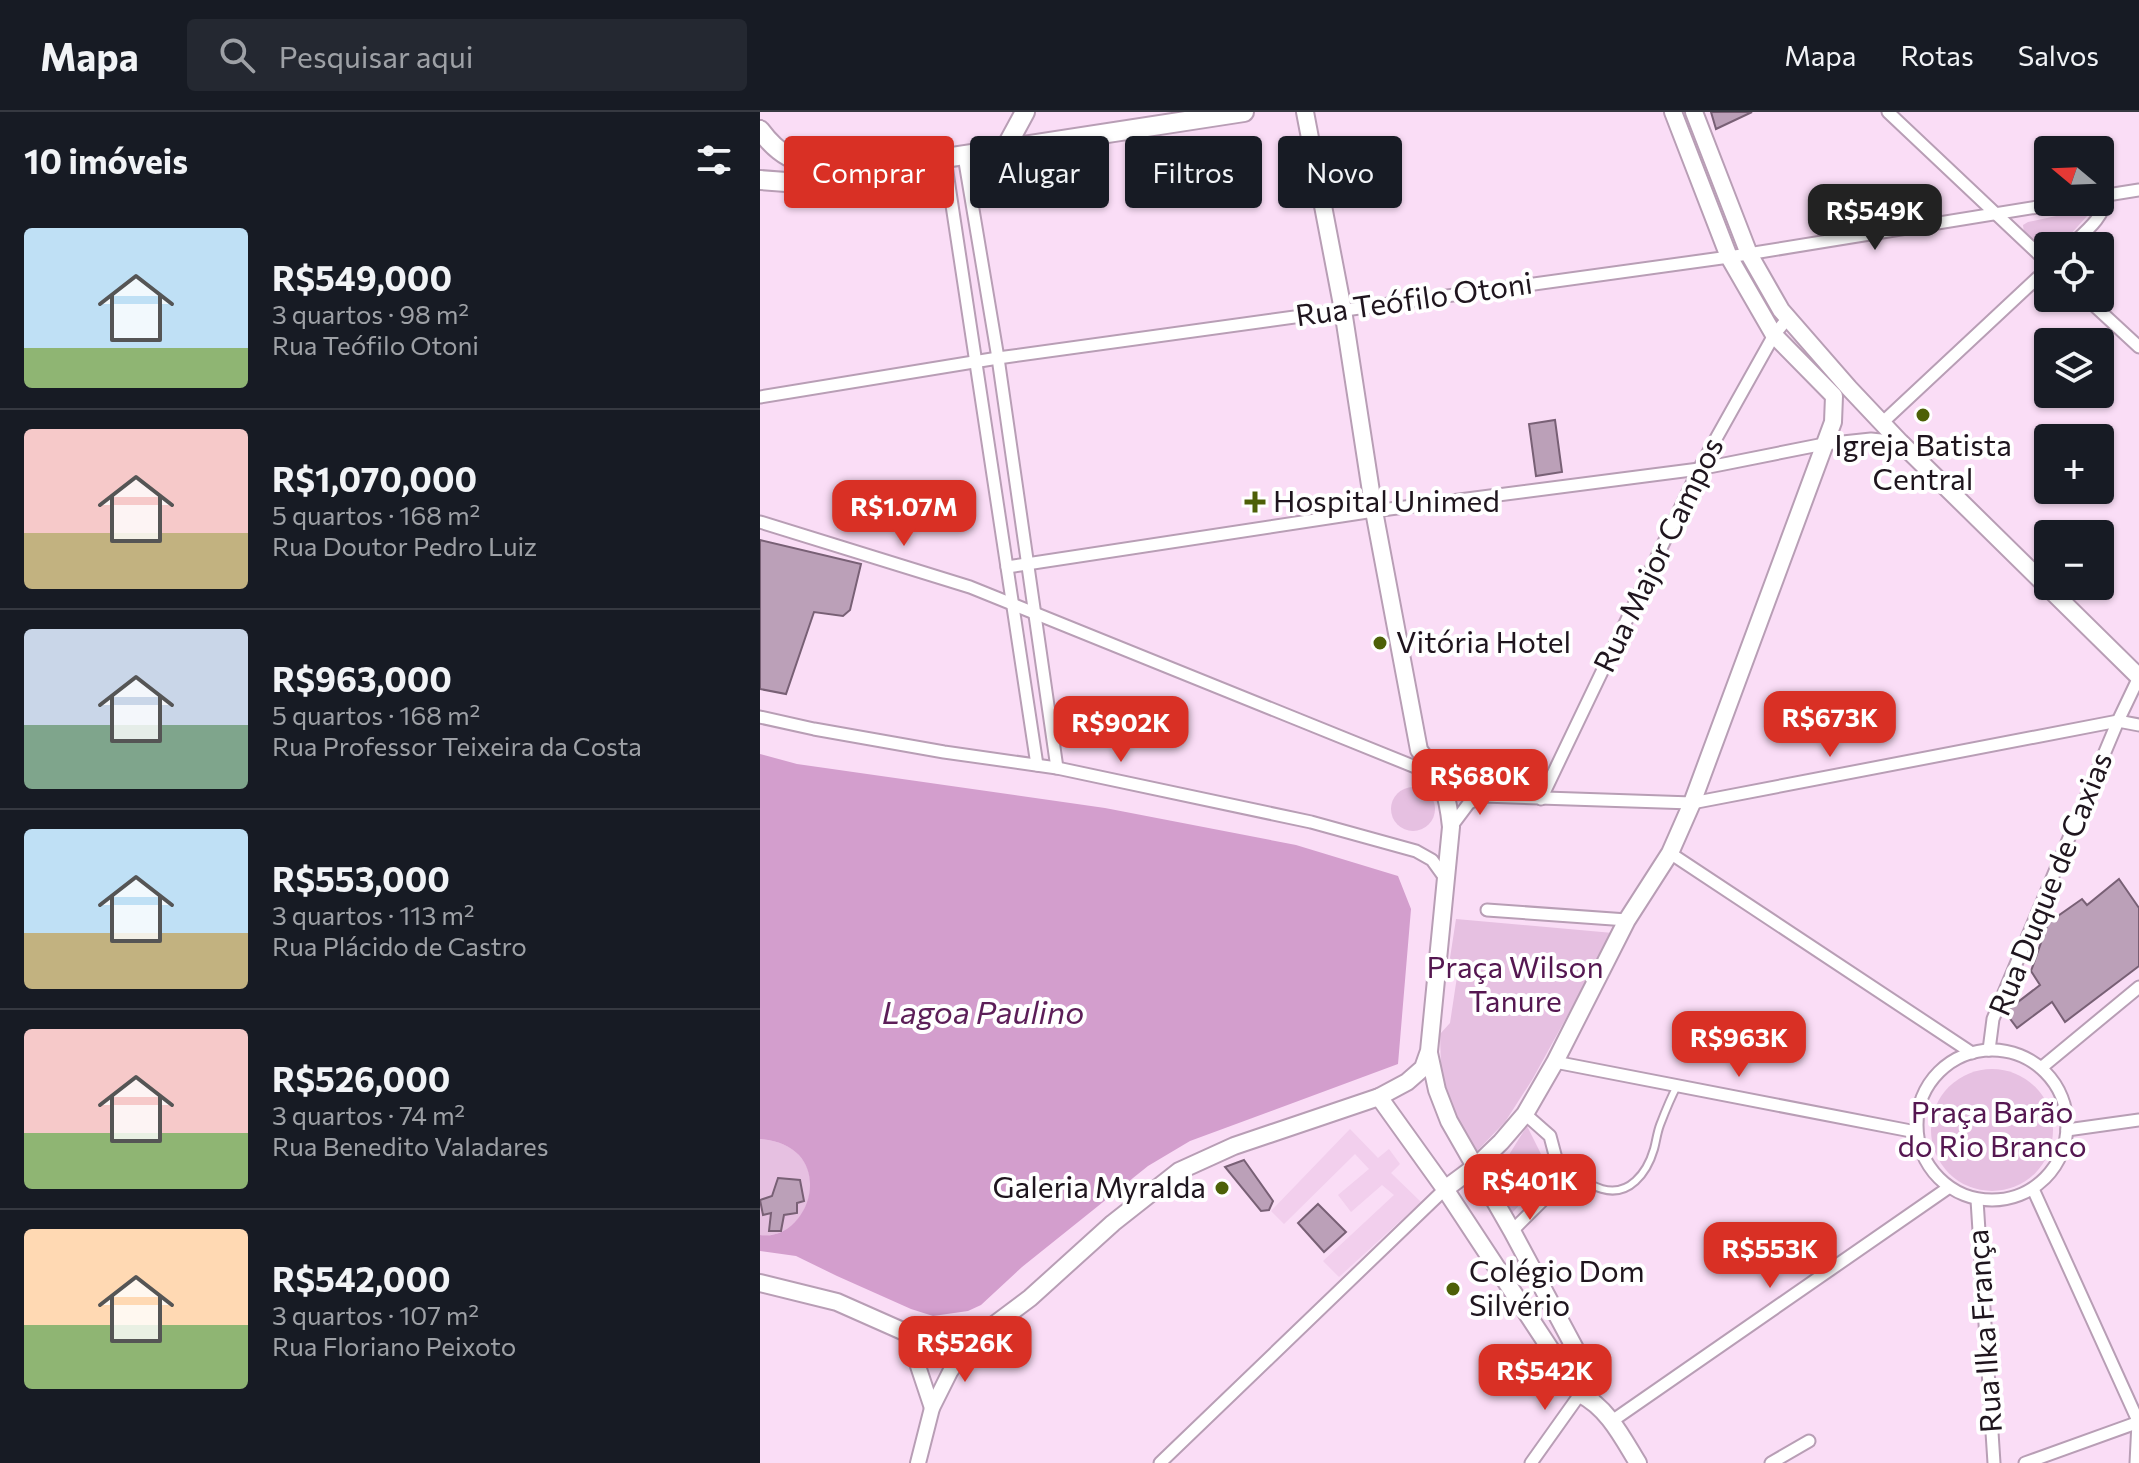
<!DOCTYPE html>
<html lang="pt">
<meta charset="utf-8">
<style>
body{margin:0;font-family:Commissioner,sans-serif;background:#242831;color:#f1f3f6;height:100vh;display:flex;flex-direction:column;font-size:30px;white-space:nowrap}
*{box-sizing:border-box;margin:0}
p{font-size:26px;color:#9ea1a6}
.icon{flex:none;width:44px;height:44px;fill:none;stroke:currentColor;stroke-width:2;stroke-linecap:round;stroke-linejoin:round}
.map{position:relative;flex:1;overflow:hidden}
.sheet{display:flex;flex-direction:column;background:#171b24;width:760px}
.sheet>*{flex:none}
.banner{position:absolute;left:24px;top:24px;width:760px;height:72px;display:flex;gap:16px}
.needle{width:52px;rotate:289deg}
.fabs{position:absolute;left:1274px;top:24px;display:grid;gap:16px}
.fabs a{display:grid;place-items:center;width:80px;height:80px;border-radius:8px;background:#171b24;box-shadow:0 2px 6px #0004;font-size:40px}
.price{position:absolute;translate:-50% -68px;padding:0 18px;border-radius:16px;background:#d93025;color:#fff;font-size:26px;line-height:52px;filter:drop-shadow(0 2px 4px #0008)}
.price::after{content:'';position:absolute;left:50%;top:48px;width:24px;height:18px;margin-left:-12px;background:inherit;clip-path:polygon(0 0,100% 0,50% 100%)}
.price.selected{background:#222;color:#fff}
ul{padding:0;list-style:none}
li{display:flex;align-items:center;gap:24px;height:200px;padding:0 24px}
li+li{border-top:2px solid #363941}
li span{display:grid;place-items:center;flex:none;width:224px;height:160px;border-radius:8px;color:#555}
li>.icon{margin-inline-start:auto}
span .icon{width:96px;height:96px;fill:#fffc;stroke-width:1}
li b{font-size:34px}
h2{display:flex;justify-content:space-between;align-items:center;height:96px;padding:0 24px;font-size:34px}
.pill{padding:0 28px;border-radius:8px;background:#171b24;box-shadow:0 2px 6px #0004;font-size:28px;line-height:72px}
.pill.selected{background:#d93025;color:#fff}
header{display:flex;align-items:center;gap:48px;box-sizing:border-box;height:112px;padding:0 40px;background:#171b24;border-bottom:2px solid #363941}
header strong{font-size:38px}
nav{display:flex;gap:44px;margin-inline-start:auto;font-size:28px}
.search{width:560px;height:72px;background:#242831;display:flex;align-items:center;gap:20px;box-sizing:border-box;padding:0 28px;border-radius:8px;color:#9ea1a6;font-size:30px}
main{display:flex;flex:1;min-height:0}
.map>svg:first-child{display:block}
.built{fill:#f2cfed}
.green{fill:#e6c0e1}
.water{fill:#d39ecd}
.building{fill:#bba0b8;stroke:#786075;stroke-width:2}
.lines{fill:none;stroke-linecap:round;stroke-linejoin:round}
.service-casing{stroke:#b89eb5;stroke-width:10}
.minor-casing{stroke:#b89eb5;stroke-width:15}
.tertiary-casing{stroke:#b89eb5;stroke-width:18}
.secondary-casing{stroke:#b89eb5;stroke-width:20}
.primary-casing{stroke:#b89eb5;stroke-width:22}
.service{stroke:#fff;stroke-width:6}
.minor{stroke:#fff;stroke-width:11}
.tertiary{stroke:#fff;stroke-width:14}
.secondary{stroke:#fff;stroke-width:16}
.primary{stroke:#fff;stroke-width:18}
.poi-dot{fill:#4d6007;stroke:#fff;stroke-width:3}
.labels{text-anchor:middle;stroke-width:8;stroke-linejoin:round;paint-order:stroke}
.street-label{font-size:30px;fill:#1f151e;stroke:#fff}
.poi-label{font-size:30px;fill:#1f151e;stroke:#fff;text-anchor:start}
.park-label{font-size:30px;fill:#551751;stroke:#fff}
.water-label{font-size:32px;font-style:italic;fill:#5c1e58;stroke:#fff}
</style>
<header>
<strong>Mapa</strong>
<div class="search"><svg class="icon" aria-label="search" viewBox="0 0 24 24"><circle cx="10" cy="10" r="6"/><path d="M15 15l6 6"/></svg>Pesquisar aqui</div>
<nav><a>Mapa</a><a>Rotas</a><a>Salvos</a></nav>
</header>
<main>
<section class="sheet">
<h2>10 imóveis<svg class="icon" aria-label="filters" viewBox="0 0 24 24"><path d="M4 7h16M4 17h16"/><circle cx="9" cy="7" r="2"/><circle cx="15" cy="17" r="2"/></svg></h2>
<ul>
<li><span style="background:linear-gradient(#bfe0f5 75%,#8fb573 0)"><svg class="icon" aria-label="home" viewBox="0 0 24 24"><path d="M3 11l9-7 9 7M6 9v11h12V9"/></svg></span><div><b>R$549,000</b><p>3 quartos · 98 m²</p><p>Rua Teófilo Otoni</p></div></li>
<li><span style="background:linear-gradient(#f6c9c9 65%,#c2b280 0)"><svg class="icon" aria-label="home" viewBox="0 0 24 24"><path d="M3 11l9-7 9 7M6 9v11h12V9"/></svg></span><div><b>R$1,070,000</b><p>5 quartos · 168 m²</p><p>Rua Doutor Pedro Luiz</p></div></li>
<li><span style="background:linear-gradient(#c9d6e8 60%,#7fa58c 0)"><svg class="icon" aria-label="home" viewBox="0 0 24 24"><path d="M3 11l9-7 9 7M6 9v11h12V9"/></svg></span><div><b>R$963,000</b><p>5 quartos · 168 m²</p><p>Rua Professor Teixeira da Costa</p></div></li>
<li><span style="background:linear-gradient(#bfe0f5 65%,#c2b280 0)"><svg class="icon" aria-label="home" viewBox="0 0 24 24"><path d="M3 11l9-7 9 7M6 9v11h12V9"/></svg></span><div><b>R$553,000</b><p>3 quartos · 113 m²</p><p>Rua Plácido de Castro</p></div></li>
<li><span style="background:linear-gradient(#f6c9c9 65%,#8fb573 0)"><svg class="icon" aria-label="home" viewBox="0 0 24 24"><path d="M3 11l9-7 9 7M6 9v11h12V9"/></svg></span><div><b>R$526,000</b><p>3 quartos · 74 m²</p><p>Rua Benedito Valadares</p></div></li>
<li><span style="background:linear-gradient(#ffd9b3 60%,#8fb573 0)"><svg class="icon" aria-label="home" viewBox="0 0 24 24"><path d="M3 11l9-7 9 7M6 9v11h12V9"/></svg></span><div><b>R$542,000</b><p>3 quartos · 107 m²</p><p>Rua Floriano Peixoto</p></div></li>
</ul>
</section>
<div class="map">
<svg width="1379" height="1351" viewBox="0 0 1379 1351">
<rect width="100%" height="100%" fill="#faddf6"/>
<path class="built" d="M590,1017L618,1046L629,1037L640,1052L631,1061L661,1090L579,1165L563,1149L634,1083L622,1073L591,1100L578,1083L609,1057L595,1042L524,1112L511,1099Z"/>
<g class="green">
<path d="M1324,98L1327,99L1328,103L1300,134H1288V145L1264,121L1263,113L1268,110Z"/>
<circle cx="653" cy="697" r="22"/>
<path d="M696,807L853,821L772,968L745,1010L715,1041L694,1005L681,958L680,922L690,911L698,858L690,846Z"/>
<circle cx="1232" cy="1018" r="61"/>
<path d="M767,1014L786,1052L773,1079L752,1101L737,1062Z"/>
<path d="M0,1027C80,1033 53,1130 0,1123Z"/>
</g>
<path class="water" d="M0,642L37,652L345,696L536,733L638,764L651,797L638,952L430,1029L388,1054L262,1155L221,1193L208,1199L173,1204L151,1197L77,1164L36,1144L0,1139V1123C52,1130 80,1033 0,1027Z"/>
<g class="building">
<path d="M951,0H992L956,17Z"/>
<path d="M795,308L802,360L776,364L769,312Z"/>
<path d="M0,428L101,452L90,498L83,504L54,500L26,582L0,577Z"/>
<path d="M1359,767L1379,796V854L1305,910L1292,890L1257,916L1245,900L1280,873L1271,859L1288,811L1322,787L1327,793Z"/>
<path d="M484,1048L513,1089L509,1098L501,1099L465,1055Z"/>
<path d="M18,1066L40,1068L44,1089L37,1091V1101L24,1103L21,1119H9L11,1101L3,1103L0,1088L12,1084Z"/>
<path d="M558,1092L586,1120L564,1140L538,1111Z"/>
</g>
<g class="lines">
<g class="service-casing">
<path id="service" d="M798,1054C811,1062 826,1072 842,1077C869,1085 887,1061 894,1037C896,1030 897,1021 900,1013C905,1000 910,987 917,974"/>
</g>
<g class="minor-casing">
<g id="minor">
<path d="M1128,0L1288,151"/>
<path d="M204,44L238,246L297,656"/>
<path d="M185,47L277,653"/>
<path d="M1341,84L1379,78"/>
<path d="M1310,134C1326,119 1344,106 1347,83"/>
<path d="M1326,186L1379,235"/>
<path d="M0,285L238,246L969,145L1308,90"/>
<path d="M1123,310L1288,156"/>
<path d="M0,410L210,475L680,665L745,684"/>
<path d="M247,455L614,399L939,357L1064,332L1111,327L1140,330"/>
<path d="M0,605L54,617L184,640L297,656L551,710L656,739L672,748L685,766"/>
<path d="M781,687L939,357L1014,223L1028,206"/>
<path d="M691,715L709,691L723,684L932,691L1358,609L1379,613"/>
<path d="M910,741L1212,941"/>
<path d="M727,798L867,808"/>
<circle cx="1232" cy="1013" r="75"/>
<path d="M1229,938L1233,907L1358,609L1379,565"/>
<path d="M795,950L1156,1020"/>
<path d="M1281,956L1379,875"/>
<path d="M1307,1018L1379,1008"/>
<path d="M1273,1077L1379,1311"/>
<path d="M1217,1088L1234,1351"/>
<path d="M752,1119L785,1086L798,1054L790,1024L765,1002"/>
<path d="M852,1309L1188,1076"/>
<path d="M400,1351L685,1077"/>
<path d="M771,1351L823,1278"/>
<path d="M1011,1351L1049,1329"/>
<path d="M1265,1351L1379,1310"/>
<path d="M1376,1351L1378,1310"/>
</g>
</g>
<g class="tertiary-casing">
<g id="tertiary">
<path d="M147,1221L172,1296"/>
<path d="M158,1351L172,1296L190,1260L210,1231"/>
</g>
</g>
<g class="secondary-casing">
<g id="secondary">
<path d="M934,0L989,142L1021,198L1089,276L1140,330L1379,565"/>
<path d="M669,941L677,978L689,1009L752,1119L826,1257L831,1288"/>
<path d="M619,985L685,1077L820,1282C848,1296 862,1325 878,1351"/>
<path d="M685,1077L716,1054L741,1030L765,1002L795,950L867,808L910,741L932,691L1073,310L1074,284L1014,223L969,145L913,0"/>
<path d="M0,1171L77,1190L147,1221L210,1231L270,1186L353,1111L419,1059L474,1034L619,985L647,970L663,956L669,939L691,715C687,676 682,668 659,638L614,399L583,198L545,0"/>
</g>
</g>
<g class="primary-casing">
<g id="primary">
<path d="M0,18C23,49 40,50 75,60"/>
<path d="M246,35L265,0"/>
<path d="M0,68L26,70L81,62L484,0"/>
</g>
</g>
<use href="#service" class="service"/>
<use href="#minor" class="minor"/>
<use href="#tertiary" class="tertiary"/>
<use href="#secondary" class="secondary"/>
<use href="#primary" class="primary"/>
</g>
<g class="poi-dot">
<circle cx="1163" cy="303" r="8"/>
<path d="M491 378h8v8h8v8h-8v8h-8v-8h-8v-8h8z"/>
<circle cx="620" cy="531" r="8"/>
<circle cx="462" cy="1076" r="8"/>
<circle cx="693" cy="1177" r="8"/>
</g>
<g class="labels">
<g class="street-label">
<text transform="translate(654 188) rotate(-8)" y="10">Rua Teófilo Otoni</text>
<text transform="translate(899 443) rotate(-64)" y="10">Rua Major Campos</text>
<text transform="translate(1291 772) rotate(-68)" y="10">Rua Duque de Caxias</text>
<text transform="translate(1225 1219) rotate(-94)" y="10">Rua Ilka França</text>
</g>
<g class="poi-label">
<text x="1163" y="344" text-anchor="middle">Igreja Batista<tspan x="1163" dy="34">Central</tspan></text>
<text x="513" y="400">Hospital Unimed</text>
<text x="636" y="541">Vitória Hotel</text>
<text x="446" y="1086" text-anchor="end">Galeria Myralda</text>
<text x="709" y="1170">Colégio Dom<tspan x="709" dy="34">Silvério</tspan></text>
</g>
<g class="park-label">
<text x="755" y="866">Praça Wilson<tspan x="755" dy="34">Tanure</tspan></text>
<text x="1232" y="1011">Praça Barão<tspan x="1232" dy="34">do Rio Branco</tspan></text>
</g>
<g class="water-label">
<text x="223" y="912">Lagoa Paulino</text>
</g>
</g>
</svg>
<div class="fabs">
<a><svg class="needle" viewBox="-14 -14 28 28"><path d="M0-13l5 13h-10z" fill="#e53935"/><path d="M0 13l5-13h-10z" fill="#9ea1a6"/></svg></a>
<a><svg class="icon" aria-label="locate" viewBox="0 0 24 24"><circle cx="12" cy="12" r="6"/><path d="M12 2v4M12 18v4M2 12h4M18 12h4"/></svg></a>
<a><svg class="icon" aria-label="layers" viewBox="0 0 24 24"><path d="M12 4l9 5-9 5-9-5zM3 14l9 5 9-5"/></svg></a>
<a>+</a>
<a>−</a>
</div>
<b class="price selected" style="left:1115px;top:140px">R$549K</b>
<b class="price" style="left:144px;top:436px">R$1.07M</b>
<b class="price" style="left:1070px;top:647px">R$673K</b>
<b class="price" style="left:361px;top:652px">R$902K</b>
<b class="price" style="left:720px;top:705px">R$680K</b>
<b class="price" style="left:979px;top:967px">R$963K</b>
<b class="price" style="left:770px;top:1110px">R$401K</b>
<b class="price" style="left:1010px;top:1178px">R$553K</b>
<b class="price" style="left:205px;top:1272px">R$526K</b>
<b class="price" style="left:785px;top:1300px">R$542K</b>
<div class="banner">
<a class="pill selected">Comprar</a>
<a class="pill">Alugar</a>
<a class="pill">Filtros</a>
<a class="pill">Novo</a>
</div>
</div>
</main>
